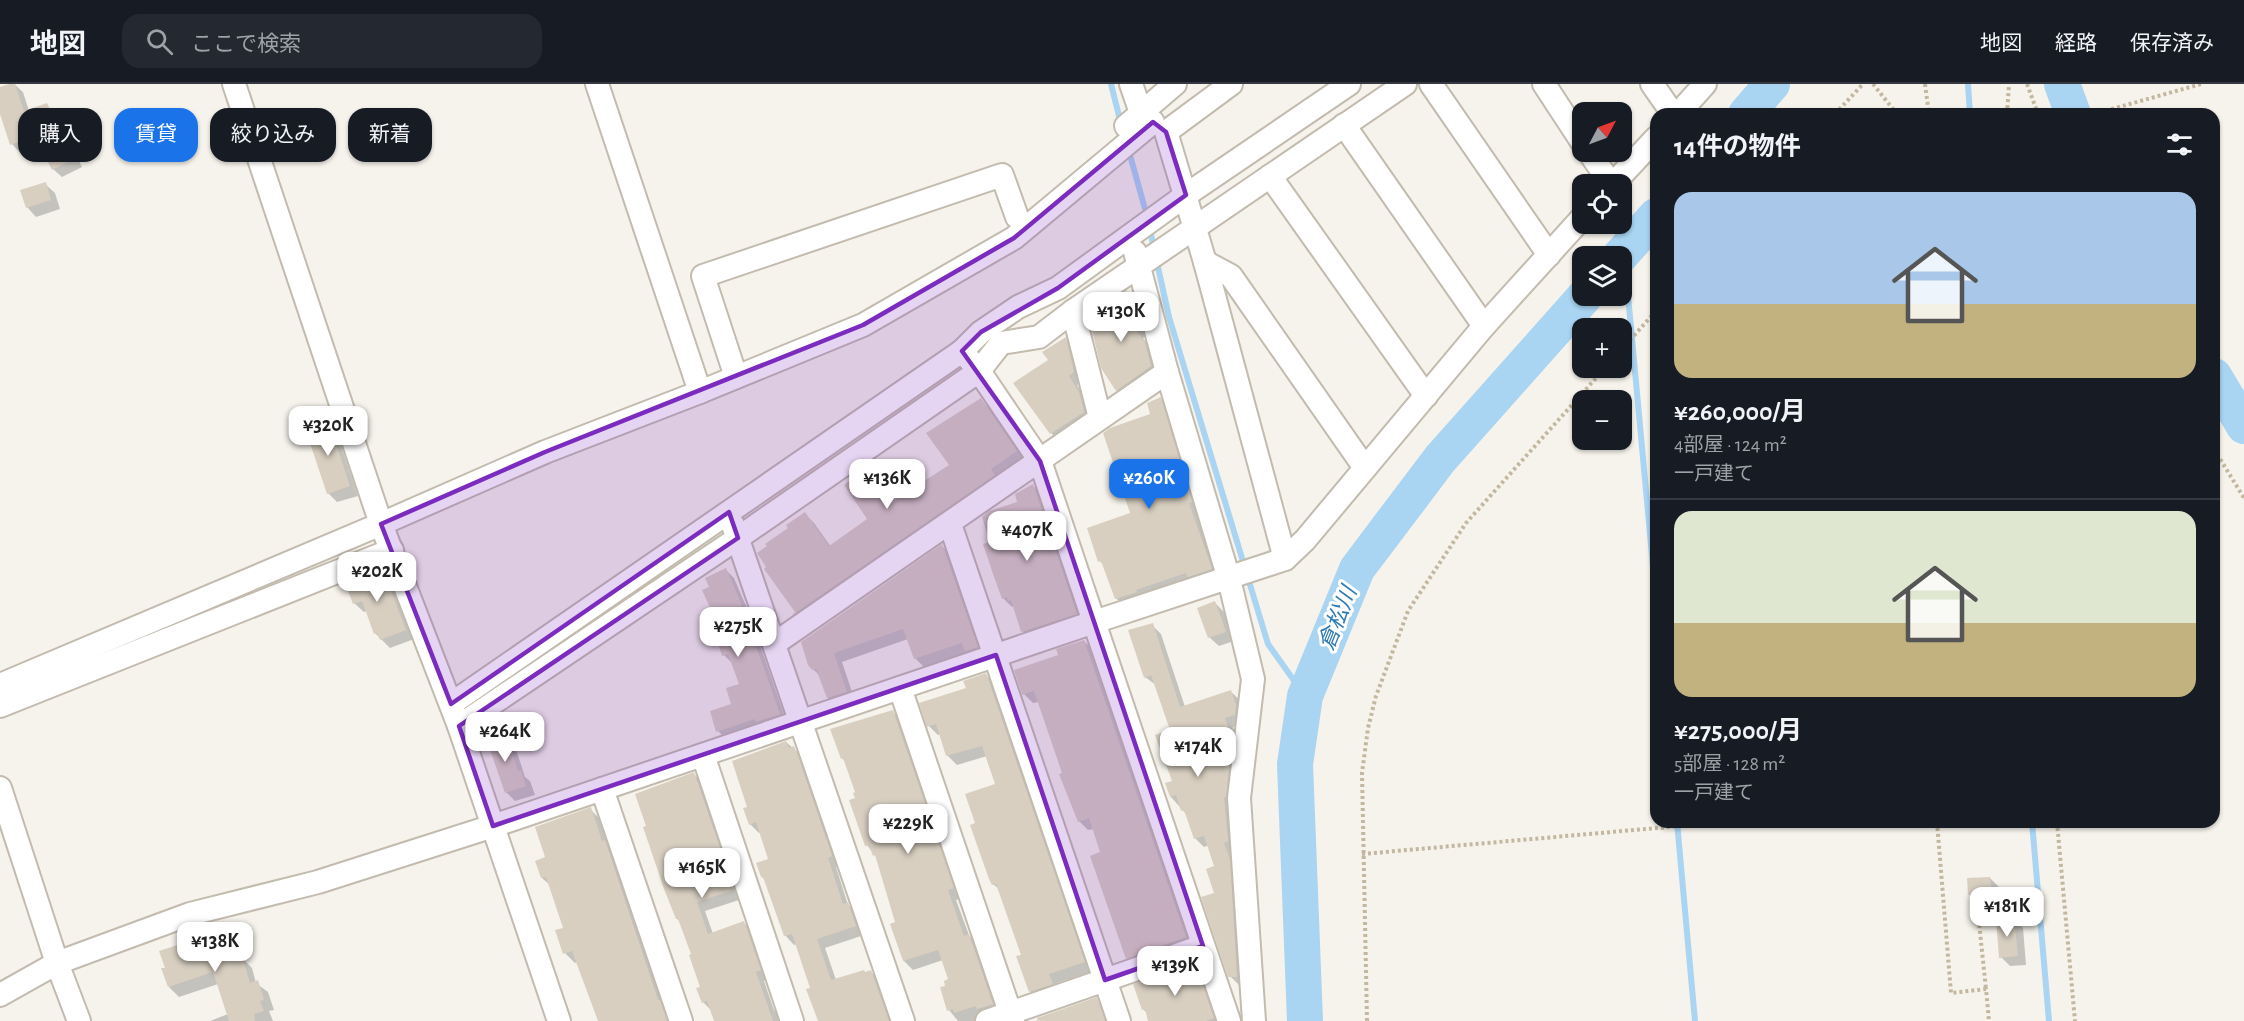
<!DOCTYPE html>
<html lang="ja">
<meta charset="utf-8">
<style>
body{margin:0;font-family:"Alegreya Sans","Noto Sans JP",sans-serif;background:#242831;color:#f1f3f6;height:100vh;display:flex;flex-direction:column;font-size:22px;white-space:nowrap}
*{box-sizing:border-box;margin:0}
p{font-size:20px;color:#9ea1a6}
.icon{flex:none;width:33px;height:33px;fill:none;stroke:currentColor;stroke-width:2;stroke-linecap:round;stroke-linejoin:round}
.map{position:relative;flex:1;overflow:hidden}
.sheet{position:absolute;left:1650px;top:24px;width:570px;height:720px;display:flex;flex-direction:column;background:#171b24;border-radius:18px;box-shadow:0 2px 4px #0004}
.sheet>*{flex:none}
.banner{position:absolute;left:18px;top:24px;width:570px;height:54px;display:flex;gap:12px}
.needle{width:39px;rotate:49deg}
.fabs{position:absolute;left:1572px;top:18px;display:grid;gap:12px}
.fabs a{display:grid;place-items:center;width:60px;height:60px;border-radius:12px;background:#171b24;box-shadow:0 2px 4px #0004;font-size:30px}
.price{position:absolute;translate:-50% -51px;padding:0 14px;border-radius:12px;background:#fff;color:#222;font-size:20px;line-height:39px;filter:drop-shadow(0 2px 3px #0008)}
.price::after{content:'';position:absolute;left:50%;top:36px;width:18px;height:14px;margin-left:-9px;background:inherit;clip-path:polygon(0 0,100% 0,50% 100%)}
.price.current{background:#1a73e8;color:#fff}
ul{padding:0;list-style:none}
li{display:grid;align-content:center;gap:12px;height:318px;padding:0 24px}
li+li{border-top:2px solid #363941}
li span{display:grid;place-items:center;height:186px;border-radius:18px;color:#555}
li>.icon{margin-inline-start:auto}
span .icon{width:108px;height:108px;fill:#fffc;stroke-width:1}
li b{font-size:26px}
h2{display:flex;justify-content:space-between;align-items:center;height:72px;padding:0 24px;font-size:26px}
.chip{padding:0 21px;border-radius:18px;background:#171b24;box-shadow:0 2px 4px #0004;font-size:21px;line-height:54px}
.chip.current{background:#1a73e8;color:#fff}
header{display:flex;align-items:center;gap:36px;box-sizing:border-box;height:84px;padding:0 30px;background:#171b24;border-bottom:2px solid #363941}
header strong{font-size:28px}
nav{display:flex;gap:33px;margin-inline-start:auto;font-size:21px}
.search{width:420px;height:54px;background:#242831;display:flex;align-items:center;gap:15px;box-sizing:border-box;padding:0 21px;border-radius:18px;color:#9ea1a6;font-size:22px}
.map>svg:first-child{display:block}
.shadow{fill:#0003;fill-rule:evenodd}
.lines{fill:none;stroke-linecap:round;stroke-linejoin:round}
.stream{stroke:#a9d4f2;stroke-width:6}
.river{stroke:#a9d4f2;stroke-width:36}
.building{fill:#d8cfc1}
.minor-casing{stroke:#c2bbae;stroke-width:26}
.path{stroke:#c4b79f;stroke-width:4;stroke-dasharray:3 3;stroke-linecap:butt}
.minor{stroke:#fff;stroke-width:22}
.marked{fill:#7b2cbf;fill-opacity:0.2;stroke:#7b2cbf;stroke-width:4.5;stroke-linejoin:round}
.labels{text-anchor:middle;stroke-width:6;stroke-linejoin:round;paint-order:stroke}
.water-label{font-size:22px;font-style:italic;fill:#2e7ab2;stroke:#fff}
</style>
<header>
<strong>地図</strong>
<div class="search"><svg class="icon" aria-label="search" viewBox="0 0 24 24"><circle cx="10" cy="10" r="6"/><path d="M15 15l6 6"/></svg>ここで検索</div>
<nav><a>地図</a><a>経路</a><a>保存済み</a></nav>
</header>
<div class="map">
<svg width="2244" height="937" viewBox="0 0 2244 937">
<rect width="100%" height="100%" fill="#f6f3ec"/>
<g class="shadow">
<path d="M14,0L23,8L29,27L46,21L55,30L82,83L62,93L53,85L41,61L20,69L12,60L0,25V4Z"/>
<path d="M45,100L55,109L60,125L36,133L27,123Z"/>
<path d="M1126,209L1143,228L1149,250L1143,254L1154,270L1160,291L1127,315L1117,306Z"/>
<path d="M1065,255L1074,264L1083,297L1077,301L1088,318L1093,337L1061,358L1051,349L1050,276Z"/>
<path d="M1160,315L1169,324L1200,427L1197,429L1220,494L1126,524L1116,514L1104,482L1100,477L1131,430L1152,331Z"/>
<path d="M981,316L990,325L1025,377L802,540L793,532L797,528L769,462L805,430L814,439L831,463L870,436L860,396L865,392L889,422L951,382Z"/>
<path d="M327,338L336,347L358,412L337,418L328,409Z"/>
<path d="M1033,402L1042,410L1085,538L1031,556L1023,548L1014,522L1012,523L1003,514L992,459Z"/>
<path d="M942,462L950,471L986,572L976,576L968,568L924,583L915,574L908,555L842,578L855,617L837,623L828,614L820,592L813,585Z"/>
<path d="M382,486L391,495L414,555L390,564L375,549L367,527L364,528L354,519Z"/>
<path d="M726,486L734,494L749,529L787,639L726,655L718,647L733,621L741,601L732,579L724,571L711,504Z"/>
<path d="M1215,519L1224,528L1234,557L1219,562L1209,553Z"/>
<path d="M1152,541L1161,550L1185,623L1231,608L1240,616L1244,640L1233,643L1240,666L1246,901H1239L1230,892L1216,810V783L1209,761L1204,763L1195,754L1187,731L1171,713L1167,700L1174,698L1171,647L1156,601L1145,593Z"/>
<path d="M1084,557L1093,566L1195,863L1136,883L1127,874L1102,769L1094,745L1088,746L1079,737L1039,618L1033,619L1024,610L1060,572Z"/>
<path d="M986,591L995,600L1093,887L1057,899L1061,909L1039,917L1030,907L1022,872L1000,806L993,800L977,740L997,701L987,672L957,681L947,671L941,650L938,651L929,642Z"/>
<path d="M893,628L902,637L962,814L956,816L969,851L978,861L1001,929L986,937H958L949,926L947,903L950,896L943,876L913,886L904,877L897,839L877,774L867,761L857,709L847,679L842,674Z"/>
<path d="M505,649L514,659L525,693L530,697L535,711L515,717L506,708Z"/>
<path d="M786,658L803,673L840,781L836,783L848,821L857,829L864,851L825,864L836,896L871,888L880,897L894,937H819L812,905L797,860L794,861L785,851L766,797L762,793L770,776L761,748L759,749L750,740L749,724Z"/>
<path d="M694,690L703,699L741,811L738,812L739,816L705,827L713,850L744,839L753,848L769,895L764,897L774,926L783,937H716L713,928L703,918L702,904L693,871L681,838L677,835Z"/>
<path d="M590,725L600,735L673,937H599L577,878L575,879L565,869V844L551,802L542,794L547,774Z"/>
<path d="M1990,794L1999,803L2001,822L1985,823L1970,810ZM2000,811V814L1978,816L1975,813Z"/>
<path d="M2014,835L2023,844L2026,881L2010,882L2001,873Z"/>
<path d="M223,844L233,855L242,874L252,884L256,899L268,908L274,926L269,927L273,937H210L228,930L218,900L179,913L169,903L210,852Z"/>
<path d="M1195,881L1204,890L1220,937H1150L1148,930L1143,925Z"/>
<path d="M1096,915L1106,924L1110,937H1036Z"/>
</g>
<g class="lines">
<g class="stream">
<path d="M1111,0L1121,40"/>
<path d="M1968,0L1970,30"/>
<path d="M1128,64L1147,132"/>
<path d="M1149,142L1154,164"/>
<path d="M1624,168L1656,515"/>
<path d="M1156,174L1169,233L1268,560L1305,612"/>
<path d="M1677,738L1695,937"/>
<path d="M2032,738L2049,937"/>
</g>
<g class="river">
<path d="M2062,0L2073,30"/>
<path d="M1746,30L1772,0"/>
<path d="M1620,172L1656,132"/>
<path d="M2214,292L2244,342"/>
<path d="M1305,937L1295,680L1305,612L1357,485L1440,375L1585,212"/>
</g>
</g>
<g class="building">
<path d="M9,0H15L24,27L47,19L75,74L52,86L35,52L10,61L0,30V3Z"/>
<path d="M46,98L51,116L26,124L20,106Z"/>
<path d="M1126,207L1134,217L1136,230L1140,240L1135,244L1145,259L1151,282L1116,307L1101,284L1091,242L1113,226L1108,220Z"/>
<path d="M1066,253L1074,288L1069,292L1079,308L1084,328L1050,350L1013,299L1048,276L1042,268Z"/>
<path d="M1161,313L1192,418L1189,419L1212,485L1188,493L1186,489L1136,506L1137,508L1115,515L1101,477L1098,478L1087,444L1130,429L1103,349L1110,344L1150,330L1147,319Z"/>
<path d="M981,314L1017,367L991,385L995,391L791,532L795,528L764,485L766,483L757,469L767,462L765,460L788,444L786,441L805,428L829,462L867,435L844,401L858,391L860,394L866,391L887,421L949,381L926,349Z"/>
<path d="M328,336L350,402L327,410L305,344Z"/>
<path d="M1033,400L1077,530L1021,548L1011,516L1008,517L1007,513L1002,515L993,490L983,460L990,458L982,433L989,427L1017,418L1015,410Z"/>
<path d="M942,460L978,563L965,567L962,559L914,575L903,545L834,569L847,608L827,614L816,585L812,586L808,581L801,558Z"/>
<path d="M382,484L406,546L380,556L377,549L374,550L362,517L353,520L345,499Z"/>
<path d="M726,484L741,519L780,630L756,638L755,635L716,648L710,627L731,620L726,604L739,600L728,570L722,572L711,536L715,535L702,506L709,503L705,494Z"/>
<path d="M1215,517L1226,548L1208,554L1197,524Z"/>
<path d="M1153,539L1180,623L1231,606L1236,621L1235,631L1225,634L1232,656L1230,672L1226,674L1229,683L1226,713H1224L1228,757L1224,759L1230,775L1237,893H1228L1201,813L1214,809L1206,785L1214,782L1204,752L1194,755L1184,726L1181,727L1176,711L1170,713L1165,699L1172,697L1155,651L1170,646L1151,591L1144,594L1128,546Z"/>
<path d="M1084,556L1186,853L1126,875L1090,772L1100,768L1089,734L1078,738L1059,690L1062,689L1034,607L1022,611L1014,586L1058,571L1056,565Z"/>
<path d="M986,589L1085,878L1049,890L1053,900L1029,908L1016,872L1021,871L996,800L992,801L989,795L970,741L975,739L965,710L995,700L982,662L946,672L936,640L927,643L919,619L966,604L963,597Z"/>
<path d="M893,626L954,804L948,806L964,852L969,850L993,920L977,925L975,922L954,929L953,925L947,927L940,903L945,902L944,897L948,895L938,866L903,877L890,840L895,838L875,771L873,772L869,761L865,762L849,716L855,714L853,709L855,708L843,674L841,675L830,645Z"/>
<path d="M505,648L518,687L521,686L526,702L505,709L486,654Z"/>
<path d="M786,657L789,664L794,662L798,672L832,772L828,774L843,820L848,818L856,842L817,855L831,896L864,886L865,888L871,886L889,937H818L806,905L810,904L792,850L784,852L763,793H761L756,779L768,775L756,738L749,741L743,724L747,723L732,677Z"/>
<path d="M694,688L733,802L730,803L731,807L697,818L708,850L744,837L761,886L756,888L773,937H714L707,917L702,919L696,904L700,903L689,871L691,870L678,835H676L664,805L643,743L646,742L635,710Z"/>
<path d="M591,723L602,757L605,756L658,916H660L667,937H598L572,867L563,870L555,846L563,844L546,793L541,794L535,777L545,773L535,743Z"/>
<path d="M1990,793L1992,813L1975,815L1974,810L1968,811L1967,794Z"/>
<path d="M2014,833L2018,872L1999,874L1996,835Z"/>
<path d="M223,842L237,874L242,872L250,899L258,896L264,916L260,917L264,927L254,930L255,937H229L213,888L168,903L161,884H165L159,867L208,851L207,849Z"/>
<path d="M1195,879L1214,934L1206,937H1148L1145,925L1142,926L1133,900Z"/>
<path d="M1097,913L1105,937H1038L1037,934Z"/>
</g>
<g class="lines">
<g class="minor-casing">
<g id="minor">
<path d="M234,0L381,440L459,642L559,937"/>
<path d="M597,0L700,308"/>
<path d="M1131,0L1141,29L1151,37"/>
<path d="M1231,0L1166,48L1205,178L1285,475"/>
<path d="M1431,0L1549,171"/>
<path d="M1544,0L1582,58"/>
<path d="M1652,0L1673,30"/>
<path d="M1678,30L1705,0"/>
<path d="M1344,41L1484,242"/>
<path d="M1126,42L1175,0"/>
<path d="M1589,68L1611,100"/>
<path d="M1270,92L1426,312"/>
<path d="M1613,100L1656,54"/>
<path d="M1135,168L1167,288L1229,495L1253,595L1239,714L1254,937"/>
<path d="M1205,178L1231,192L1365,384"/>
<path d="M1073,227L1100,334"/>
<path d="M736,293L703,192L1002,91L1017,133"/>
<path d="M950,440L1119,937"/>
<path d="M733,441L903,937"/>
<path d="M774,560L1167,288"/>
<path d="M0,601L381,440L545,368L700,308L863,241L1014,154L1153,38"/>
<path d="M900,604L1013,937"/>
<path d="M451,620L962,267L981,248L1018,223L1058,204L1186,111L1349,0"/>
<path d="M0,622L392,466"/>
<path d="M459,642L738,454L979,287L1001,259L1039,253L1073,227L1405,0"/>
<path d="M703,671L792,937"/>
<path d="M0,704L57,879L79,937"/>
<path d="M602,705L681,937"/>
<path d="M0,911L57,879L190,830L318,798L493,742L1094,538L1040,377L979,287L962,267"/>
<path d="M987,937L1203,862"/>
<path d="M1229,937L1094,538L1285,475L1305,456L1484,242L1582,134"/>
</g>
</g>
<g class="path">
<path d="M1873,0L1897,30"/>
<path d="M1925,0L1929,30"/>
<path d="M2027,0L2038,30"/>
<path d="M1835,30L1863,0"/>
<path d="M2007,30L2009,0"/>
<path d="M2094,30L2201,0"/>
<path d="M1622,265L1656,227"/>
<path d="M2214,365L2244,414"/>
<path d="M1937,738L1951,909L1986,905L1989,937"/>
<path d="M2057,738L2075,937"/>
<path d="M1362,770L1725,738"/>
<path d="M1978,829L1986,905"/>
<path d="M1367,937L1362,689L1368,644L1376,612L1408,527L1466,439L1605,284"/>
</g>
<use href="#minor" class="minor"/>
</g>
<path class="marked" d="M1153,38L1166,48L1186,111L1058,204L981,248L962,267L1040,377L1203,862L1105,896L996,571L493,742L459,642L738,454L729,428L451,620L381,440L545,368L863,241L1014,154Z"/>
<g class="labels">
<g class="water-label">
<text transform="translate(1337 534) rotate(-68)" y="8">倉松川</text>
</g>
</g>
</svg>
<div class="fabs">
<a><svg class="needle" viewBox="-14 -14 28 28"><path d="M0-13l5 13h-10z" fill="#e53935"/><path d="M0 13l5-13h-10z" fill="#9ea1a6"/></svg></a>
<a><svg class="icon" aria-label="locate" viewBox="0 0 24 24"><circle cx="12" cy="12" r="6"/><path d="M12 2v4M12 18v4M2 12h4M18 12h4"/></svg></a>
<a><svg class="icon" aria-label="layers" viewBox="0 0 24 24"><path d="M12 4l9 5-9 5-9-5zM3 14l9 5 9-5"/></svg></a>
<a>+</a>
<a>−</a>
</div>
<b class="price" style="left:1121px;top:259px">¥130K</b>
<b class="price" style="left:328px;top:373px">¥320K</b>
<b class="price" style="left:887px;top:426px">¥136K</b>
<b class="price current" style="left:1149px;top:426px">¥260K</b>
<b class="price" style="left:1027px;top:478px">¥407K</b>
<b class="price" style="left:377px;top:519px">¥202K</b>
<b class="price" style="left:738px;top:574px">¥275K</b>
<b class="price" style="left:505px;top:679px">¥264K</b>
<b class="price" style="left:1198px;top:694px">¥174K</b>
<b class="price" style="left:908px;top:771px">¥229K</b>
<b class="price" style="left:702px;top:815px">¥165K</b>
<b class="price" style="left:2007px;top:854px">¥181K</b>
<b class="price" style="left:215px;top:889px">¥138K</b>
<b class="price" style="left:1175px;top:913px">¥139K</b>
<div class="banner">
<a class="chip">購入</a>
<a class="chip current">賃貸</a>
<a class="chip">絞り込み</a>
<a class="chip">新着</a>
</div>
<section class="sheet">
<h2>14件の物件<svg class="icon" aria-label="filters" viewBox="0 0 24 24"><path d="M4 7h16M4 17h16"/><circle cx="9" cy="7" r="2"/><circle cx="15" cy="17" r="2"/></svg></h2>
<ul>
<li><span style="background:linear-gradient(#a9c7e8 60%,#c2b280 0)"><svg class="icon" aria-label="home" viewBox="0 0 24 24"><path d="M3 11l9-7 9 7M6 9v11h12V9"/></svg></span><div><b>¥260,000/月</b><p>4部屋 · 124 m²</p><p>一戸建て</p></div></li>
<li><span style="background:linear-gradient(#dfe7d0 60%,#c2b280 0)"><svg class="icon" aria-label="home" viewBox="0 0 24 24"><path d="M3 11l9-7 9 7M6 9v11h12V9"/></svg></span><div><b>¥275,000/月</b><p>5部屋 · 128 m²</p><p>一戸建て</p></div></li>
</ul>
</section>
</div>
